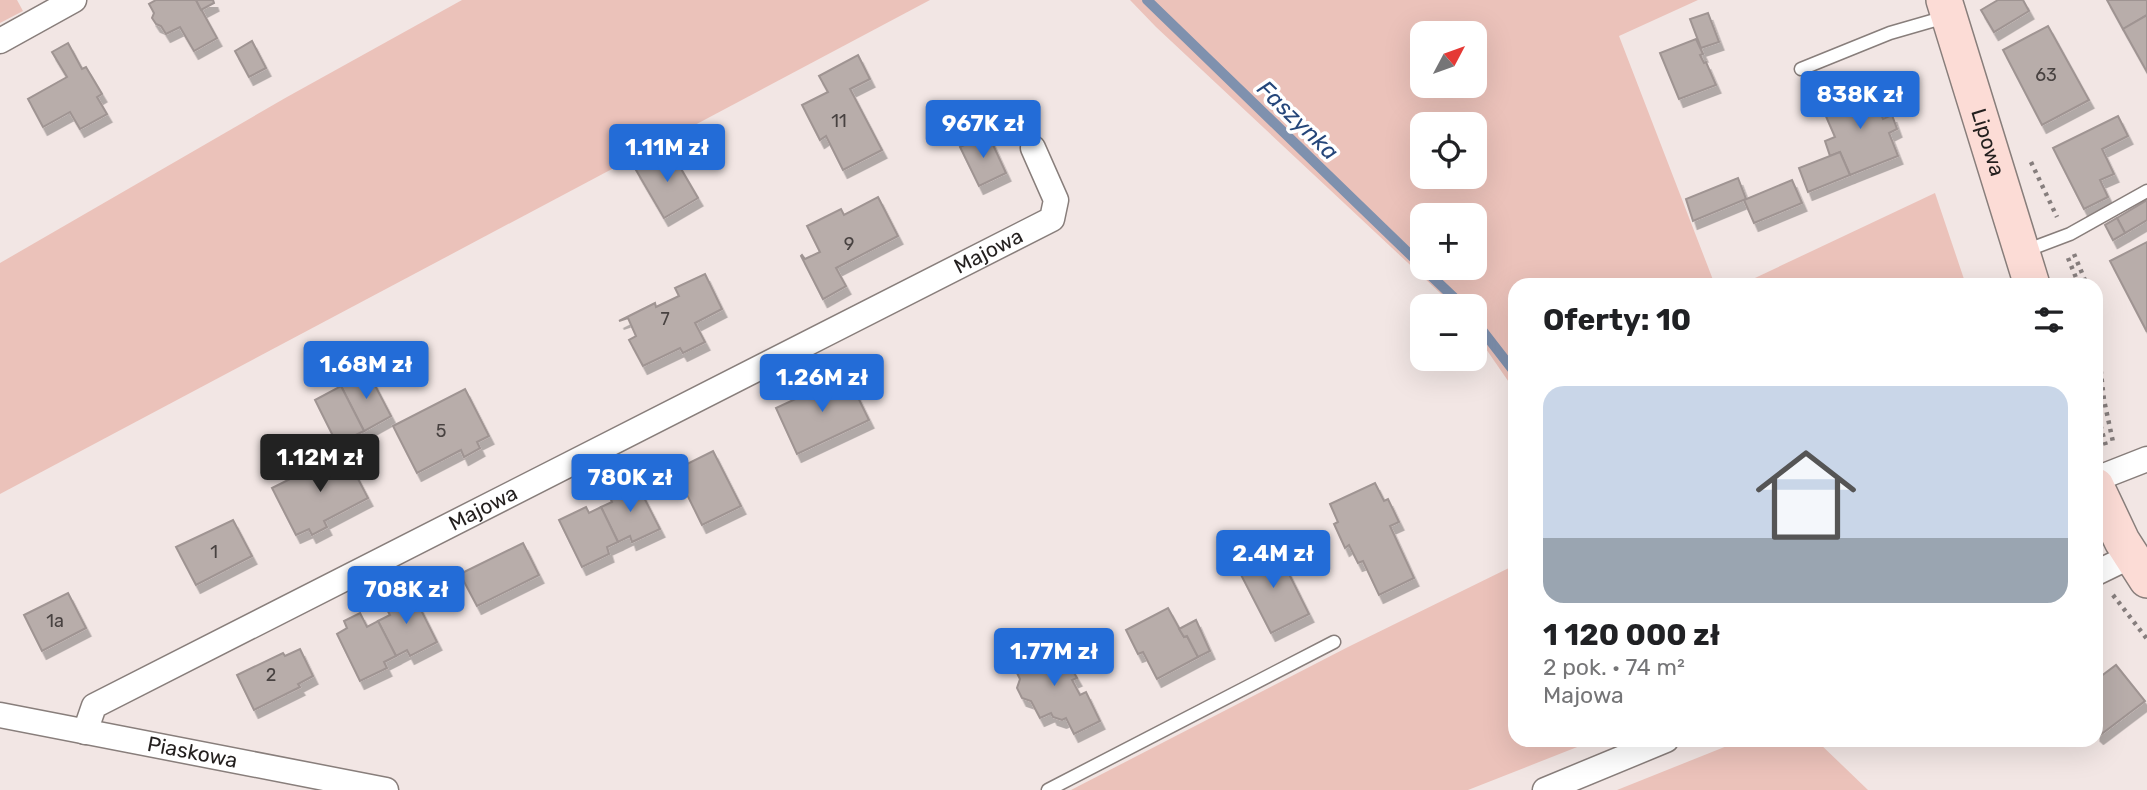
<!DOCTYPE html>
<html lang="pl">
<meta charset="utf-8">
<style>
body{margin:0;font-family:Rubik,sans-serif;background:#f2f2f2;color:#202124;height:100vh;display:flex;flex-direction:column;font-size:26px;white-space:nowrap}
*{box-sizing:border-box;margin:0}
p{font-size:23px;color:#757577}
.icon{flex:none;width:38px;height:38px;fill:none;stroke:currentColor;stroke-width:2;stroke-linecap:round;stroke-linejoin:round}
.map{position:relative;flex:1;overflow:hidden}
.drawer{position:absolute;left:1508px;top:278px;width:595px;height:469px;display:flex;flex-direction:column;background:#fff;border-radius:21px;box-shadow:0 7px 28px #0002}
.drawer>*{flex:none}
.needle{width:46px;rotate:49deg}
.controls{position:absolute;left:1410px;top:21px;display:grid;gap:14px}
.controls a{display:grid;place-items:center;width:77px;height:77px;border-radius:14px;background:#fff;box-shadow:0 7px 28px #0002;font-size:35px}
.price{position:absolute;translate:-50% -60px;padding:0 16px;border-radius:7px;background:#236cd7;color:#fff;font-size:23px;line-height:46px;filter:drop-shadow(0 2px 4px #0008)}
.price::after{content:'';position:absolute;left:50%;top:42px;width:21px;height:16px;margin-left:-10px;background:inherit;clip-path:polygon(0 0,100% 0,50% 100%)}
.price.active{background:#222;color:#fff}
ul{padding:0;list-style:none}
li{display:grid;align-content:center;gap:14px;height:371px;padding:0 35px}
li+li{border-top:2px solid #e0e0e0}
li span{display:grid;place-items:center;height:217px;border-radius:21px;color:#555}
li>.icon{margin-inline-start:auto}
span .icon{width:126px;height:126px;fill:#fffc;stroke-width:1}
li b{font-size:30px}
h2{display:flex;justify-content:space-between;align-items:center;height:84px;padding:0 35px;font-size:30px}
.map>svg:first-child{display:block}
.grass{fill:#ebc2ba;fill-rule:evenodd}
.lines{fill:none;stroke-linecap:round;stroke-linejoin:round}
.stream{stroke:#7f91ae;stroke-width:10}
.building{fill:#b8adaa;stroke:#9f9492;stroke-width:2;filter:url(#shadow)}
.lane-casing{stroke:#887e7b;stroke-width:15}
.street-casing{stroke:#887e7b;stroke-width:27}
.secondary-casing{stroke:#887e7b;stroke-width:38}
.path{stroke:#867e7d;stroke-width:4.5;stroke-dasharray:3.5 5;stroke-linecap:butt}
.lane{stroke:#fff;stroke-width:12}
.street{stroke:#fff;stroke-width:24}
.secondary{stroke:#fcdcd6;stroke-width:35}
.labels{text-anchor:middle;stroke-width:7;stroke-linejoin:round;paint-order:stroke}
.number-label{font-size:18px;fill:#484241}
.street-label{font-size:21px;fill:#231f1e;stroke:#fff}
.water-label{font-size:23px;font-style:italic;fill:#25467a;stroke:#fff}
</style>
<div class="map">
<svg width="2147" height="790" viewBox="0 0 2147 790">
<defs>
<filter id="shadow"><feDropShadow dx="4.5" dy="8" stdDeviation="0" flood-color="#0004"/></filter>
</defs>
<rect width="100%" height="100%" fill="#f2e6e4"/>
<g class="grass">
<path d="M0,0H17L23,11L0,23Z"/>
<path d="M462,0H930L0,494V263L287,97Z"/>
<path d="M1130,0H1698L1619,36L1715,285H1516L1515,391L1475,333V306H1454L1156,27ZM1423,33H1475V86H1423ZM1423,124H1475V177H1423ZM1423,215H1475V268H1423Z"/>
<path d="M1935,193L1966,285H1740Z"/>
<path d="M1515,565L1516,740H1595L1468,790H1071L1348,647Z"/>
<path d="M1742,740H1816L1868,790H1617Z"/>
</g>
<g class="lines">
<g class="stream">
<path d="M1147,0L1423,267"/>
<path d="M1423,268L1463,306"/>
<path d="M1475,321L1516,374"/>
</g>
</g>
<g class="building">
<path d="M156,0H196L217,38L194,51L180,27L166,34L161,26L156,24L152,18L154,13L149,4Z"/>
<path d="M196,0H213L214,3L201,10Z"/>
<path d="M1998,0H2023L2029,11L1994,32L1981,10Z"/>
<path d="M2107,0H2147V15L2123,29Z"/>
<path d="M1708,13L1719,42L1701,48L1690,19Z"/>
<path d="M2147,15V72L2123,29Z"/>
<path d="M2048,26L2089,100L2042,125L2003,50Z"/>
<path d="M1696,39L1703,54L1700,55L1704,63L1706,62L1716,85L1679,99L1660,53Z"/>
<path d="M252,41L266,68L249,77L235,51Z"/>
<path d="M68,43L82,69L86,67L102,94L97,97L107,114L80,129L70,112L43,127L28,99L67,77L52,52Z"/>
<path d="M858,55L870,79L850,89L882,150L843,170L826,136L820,140L802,105L828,92L819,76Z"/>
<path d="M1869,85L1883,119L1892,115L1897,129L1889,133L1898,156L1850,175L1840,152L1830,156L1825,141L1835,137L1821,105Z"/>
<path d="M2118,116L2128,136L2102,149L2114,174L2100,180L2108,197L2084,209L2053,148Z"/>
<path d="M988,134L1006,173L979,186L960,147Z"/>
<path d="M670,150L698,198L664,218L636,170Z"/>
<path d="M1840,152L1850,175L1808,192L1799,168Z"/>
<path d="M1738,178L1746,199L1693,221L1686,199Z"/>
<path d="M1792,180L1802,203L1754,223L1744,200Z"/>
<path d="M878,197L898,236L836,268L846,286L823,299L801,256L802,255L805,259L820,252L807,226L841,209L844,215Z"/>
<path d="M2147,200V220L2125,233L2117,218Z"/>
<path d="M2117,218L2125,233L2113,240L2105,225Z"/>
<path d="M2147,242V332L2110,261Z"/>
<path d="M705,274L722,309L695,323L705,342L683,353L680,348L643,366L629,340L636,336L628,318L619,321L655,303L656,307L679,296L675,288Z"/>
<path d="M368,372L391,416L364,431L341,386Z"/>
<path d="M847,375L869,420L797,454L776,408Z"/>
<path d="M341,386L364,431L337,444L315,400Z"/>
<path d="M465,389L489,436L477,442L480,448L464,457L461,450L417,473L393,426Z"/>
<path d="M713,451L741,506L702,525L675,470Z"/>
<path d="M344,452L368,498L324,521L327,527L312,535L309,529L296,535L272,488Z"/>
<path d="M636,482L660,529L632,542L630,536L618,542L601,507L612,502L609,495Z"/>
<path d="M1375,483L1384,501L1388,499L1399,522L1390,526L1414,578L1379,595L1363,561L1358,563L1349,545L1345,548L1334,524L1338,522L1330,504Z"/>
<path d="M586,507L589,513L601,507L618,542L607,547L609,554L582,567L559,520Z"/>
<path d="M233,520L252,556L196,585L176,547Z"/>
<path d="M523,543L539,575L477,606L460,574Z"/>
<path d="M1276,548L1309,614L1271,633L1237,567Z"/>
<path d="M68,593L86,628L42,651L24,615Z"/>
<path d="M399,594L403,601L414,596L437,642L410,656L407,650L396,656L378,621L390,615L383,602Z"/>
<path d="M1168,608L1184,637L1187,636L1198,657L1157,679L1143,652L1138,654L1126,630Z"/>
<path d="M360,613L367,627L378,621L396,656L384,662L387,668L360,681L337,634L347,628L344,621Z"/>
<path d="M1196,620L1210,651L1198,657L1187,636L1184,637L1179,629Z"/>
<path d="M1045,642L1055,646L1065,666L1069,664L1077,678L1072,680L1080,695L1086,692L1100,721L1074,734L1066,718L1062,720L1053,717L1051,713L1040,718L1031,701L1022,698L1017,688L1020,679L1013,665L1028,658L1032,648Z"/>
<path d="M300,649L313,676L298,684L300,687L254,710L237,675L283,653L285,656Z"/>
<path d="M2116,665L2145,701L2099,736L2096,733V680Z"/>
</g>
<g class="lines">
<g class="lane-casing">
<g id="lane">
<path d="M1801,69L1890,33L1949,16"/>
<path d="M2025,251L2070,234L2147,191"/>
<path d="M1048,790L1334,642"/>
</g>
</g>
<g class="street-casing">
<g id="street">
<path d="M0,41L74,0"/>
<path d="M2096,479L2147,459"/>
<path d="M2096,573L2131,556"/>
<path id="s1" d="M0,715L386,790"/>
<path id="s2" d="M85,732L94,706L1052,219L1056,200L1033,148"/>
<path d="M1545,790L1666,740"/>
</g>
</g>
<g class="secondary-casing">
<g id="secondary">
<path id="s3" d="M1944,0L2032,285"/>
<path d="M2096,486L2122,541L2147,580"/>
</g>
</g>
<g class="path">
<path d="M2031,162L2057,217"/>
<path d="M2074,254L2087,285"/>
<path d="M2068,258L2079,285"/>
<path d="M2096,328L2104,400L2113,442"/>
<path d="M2096,409L2106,446"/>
<path d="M2113,595L2147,639"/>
</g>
<use href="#lane" class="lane"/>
<use href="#street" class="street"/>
<use href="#secondary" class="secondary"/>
</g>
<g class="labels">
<g class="number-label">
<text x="2046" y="81">63</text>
<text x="839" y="127">11</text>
<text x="849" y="250">9</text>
<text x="665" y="325">7</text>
<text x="441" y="437">5</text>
<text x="214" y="558">1</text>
<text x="55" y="627">1a</text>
<text x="271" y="681">2</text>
</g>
<g class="street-label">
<text dy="7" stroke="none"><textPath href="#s3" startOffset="149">Lipowa</textPath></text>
<text dy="7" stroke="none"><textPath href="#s2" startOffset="1031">Majowa</textPath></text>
<text dy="7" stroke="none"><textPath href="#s2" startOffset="464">Majowa</textPath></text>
<text dy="7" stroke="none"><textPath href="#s1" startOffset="196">Piaskowa</textPath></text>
</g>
<g class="water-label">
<text transform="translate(1298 120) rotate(44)" y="8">Faszynka</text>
</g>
</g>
</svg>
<div class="controls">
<a><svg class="needle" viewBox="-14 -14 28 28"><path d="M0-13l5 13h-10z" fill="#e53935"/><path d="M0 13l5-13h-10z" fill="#757577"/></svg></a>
<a><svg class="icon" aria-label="locate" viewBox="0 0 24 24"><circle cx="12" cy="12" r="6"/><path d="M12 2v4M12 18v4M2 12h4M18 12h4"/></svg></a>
<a>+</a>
<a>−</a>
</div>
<b class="price" style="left:1860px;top:131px">838K zł</b>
<b class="price" style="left:983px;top:160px">967K zł</b>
<b class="price" style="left:667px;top:184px">1.11M zł</b>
<b class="price" style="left:366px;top:401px">1.68M zł</b>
<b class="price" style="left:822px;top:414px">1.26M zł</b>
<b class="price active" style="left:320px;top:494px">1.12M zł</b>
<b class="price" style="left:630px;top:514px">780K zł</b>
<b class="price" style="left:1273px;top:590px">2.4M zł</b>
<b class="price" style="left:406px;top:626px">708K zł</b>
<b class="price" style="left:1054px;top:688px">1.77M zł</b>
<section class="drawer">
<h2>Oferty: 10<svg class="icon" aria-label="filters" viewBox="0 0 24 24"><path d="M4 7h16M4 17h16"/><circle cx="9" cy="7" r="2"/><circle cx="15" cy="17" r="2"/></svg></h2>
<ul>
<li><span style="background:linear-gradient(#c9d6e8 70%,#9aa5b1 0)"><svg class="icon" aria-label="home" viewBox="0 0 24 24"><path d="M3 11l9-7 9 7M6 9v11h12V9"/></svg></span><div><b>1 120 000 zł</b><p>2 pok. · 74 m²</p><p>Majowa</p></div></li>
</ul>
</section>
</div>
